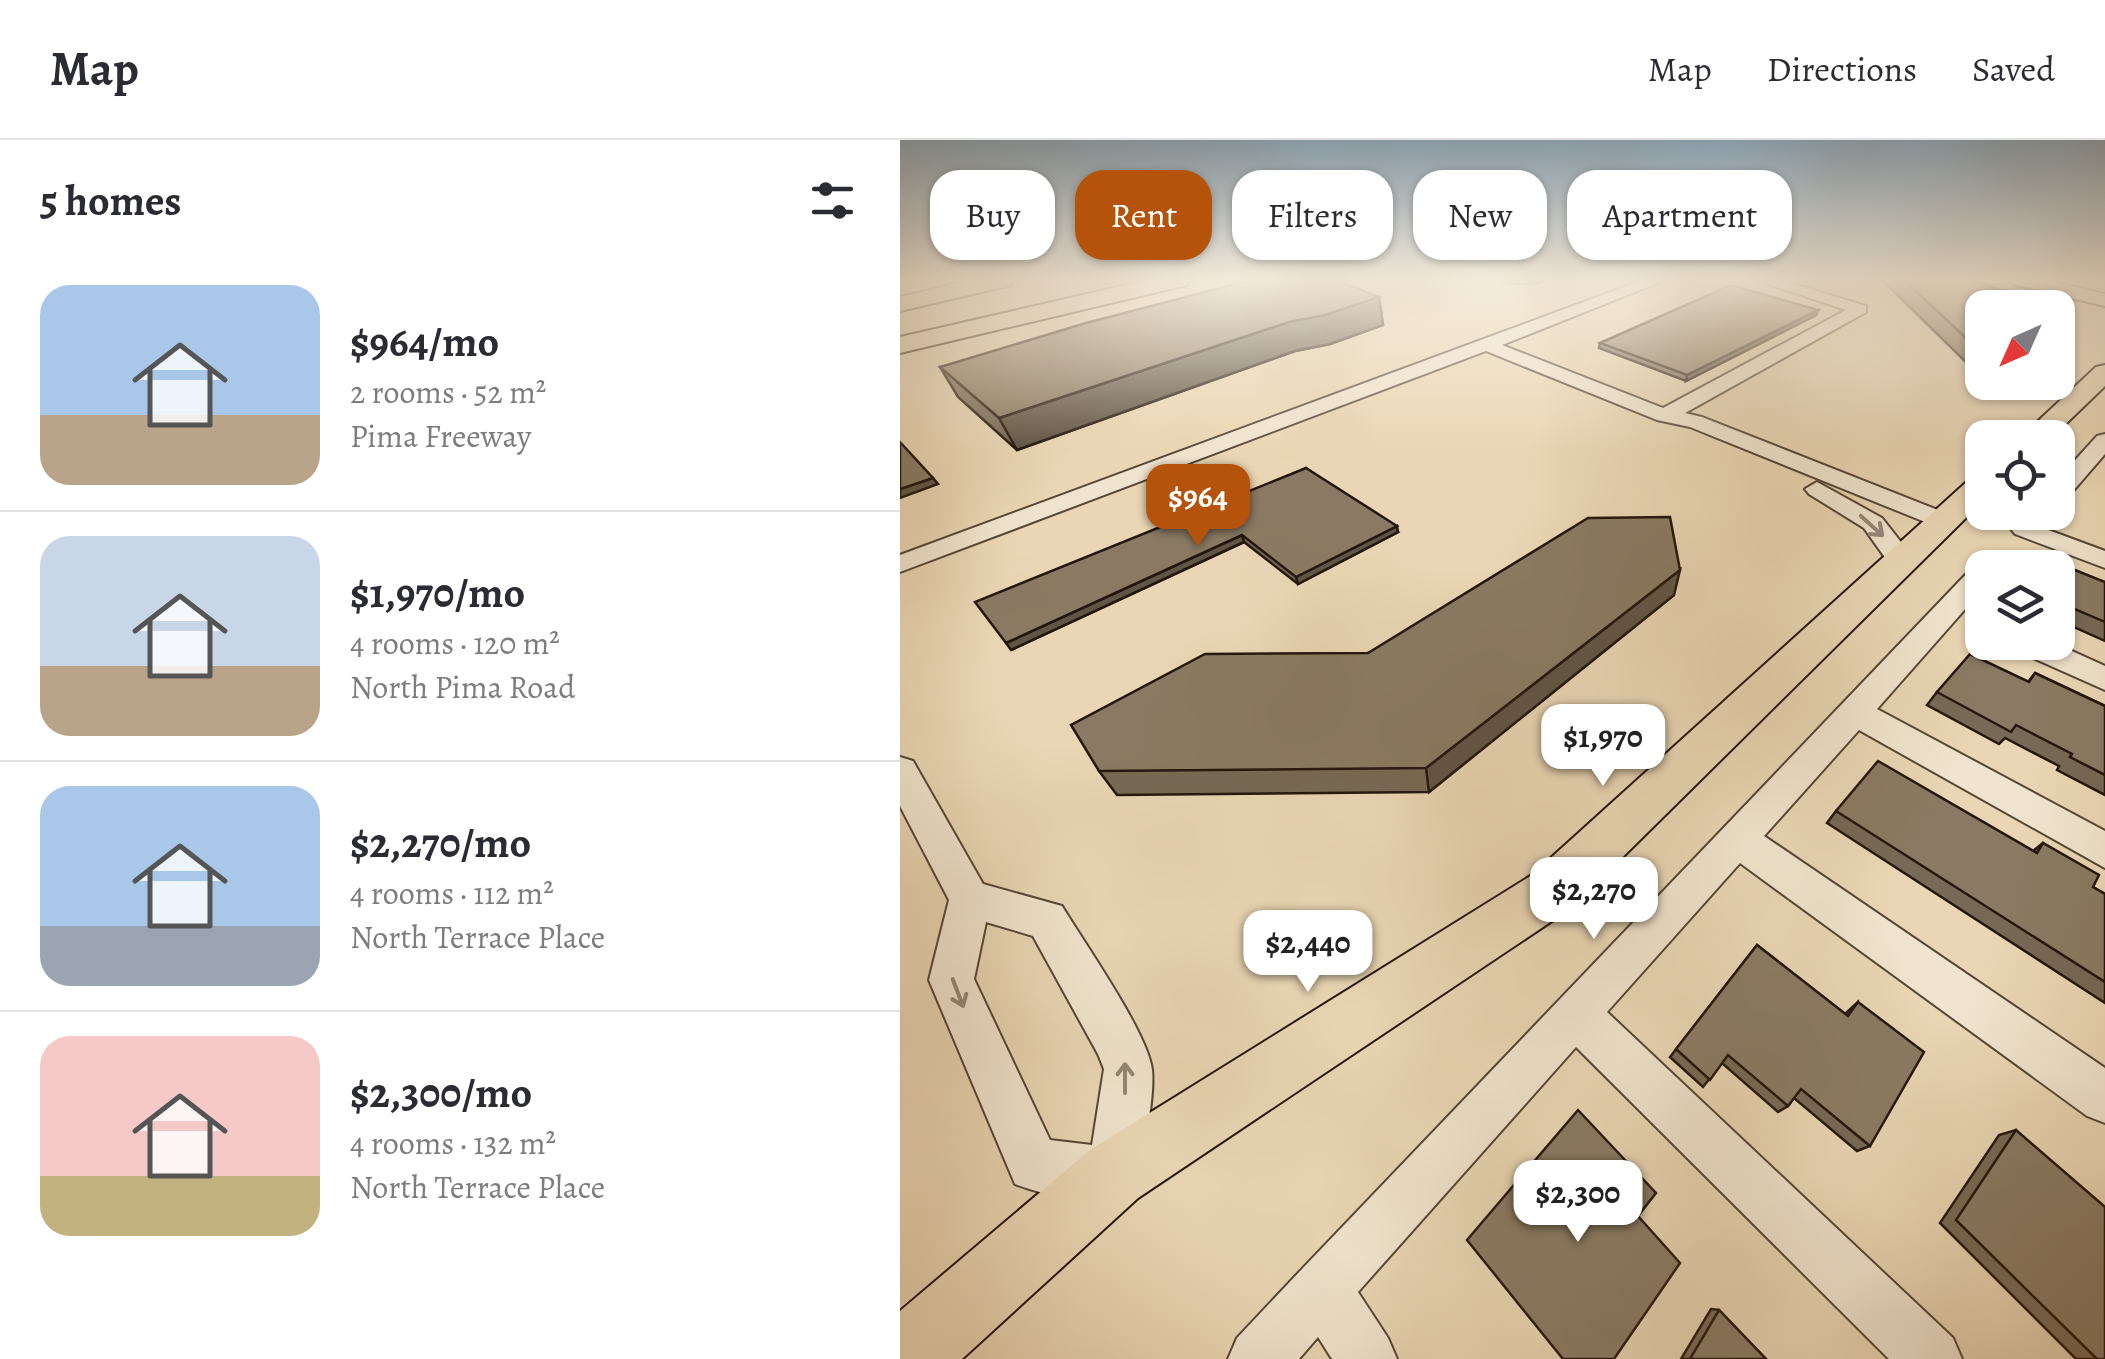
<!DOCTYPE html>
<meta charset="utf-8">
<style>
body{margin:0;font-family:Alegreya,serif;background:#f7f7f7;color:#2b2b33;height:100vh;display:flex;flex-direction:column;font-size:38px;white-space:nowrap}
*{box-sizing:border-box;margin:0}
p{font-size:32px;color:#7c7c81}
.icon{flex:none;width:55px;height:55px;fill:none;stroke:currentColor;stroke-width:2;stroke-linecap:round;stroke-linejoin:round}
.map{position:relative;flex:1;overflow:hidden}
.panel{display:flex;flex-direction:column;background:#fff;width:900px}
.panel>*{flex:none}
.guide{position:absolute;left:30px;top:30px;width:950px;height:90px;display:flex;gap:20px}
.needle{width:65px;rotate:225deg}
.buttons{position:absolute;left:1065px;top:150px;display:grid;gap:20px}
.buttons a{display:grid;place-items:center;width:110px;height:110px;border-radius:20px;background:#fff;box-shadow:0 2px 8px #0004;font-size:50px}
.price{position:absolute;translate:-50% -85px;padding:0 22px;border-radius:20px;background:#fff;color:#222;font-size:32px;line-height:65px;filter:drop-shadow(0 2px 5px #0008)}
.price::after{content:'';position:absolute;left:50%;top:60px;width:30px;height:22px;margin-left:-15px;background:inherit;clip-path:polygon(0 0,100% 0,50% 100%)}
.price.current{background:#b45309;color:#fff}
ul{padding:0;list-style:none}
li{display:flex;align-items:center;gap:30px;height:250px;padding:0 40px}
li+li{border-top:2px solid #e1e1e2}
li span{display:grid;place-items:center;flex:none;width:280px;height:200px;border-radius:30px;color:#555}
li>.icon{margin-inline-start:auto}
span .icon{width:120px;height:120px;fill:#fffc;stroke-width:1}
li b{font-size:42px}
h2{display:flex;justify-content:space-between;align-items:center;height:120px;padding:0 40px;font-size:42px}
.pill{padding:0 35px;border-radius:30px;background:#fff;box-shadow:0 2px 8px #0004;font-size:35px;line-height:90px}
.pill.current{background:#b45309;color:#fff}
header{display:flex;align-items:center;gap:60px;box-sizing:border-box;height:140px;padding:0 50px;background:#fff;border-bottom:2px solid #e1e1e2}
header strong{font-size:48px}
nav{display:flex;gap:55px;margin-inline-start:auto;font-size:35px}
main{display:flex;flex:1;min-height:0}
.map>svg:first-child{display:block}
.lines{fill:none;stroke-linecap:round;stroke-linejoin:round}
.minor-casing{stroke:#554636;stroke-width:4}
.major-casing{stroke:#23160c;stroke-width:4}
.highway-casing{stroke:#23160c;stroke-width:4}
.minor{fill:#f1e4ce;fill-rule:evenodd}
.major{fill:#ead6b4;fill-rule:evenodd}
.highway{fill:#ead6b4;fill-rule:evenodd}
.wall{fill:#776955;stroke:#23160c;stroke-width:2.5}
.shaded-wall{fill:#615545;stroke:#23160c;stroke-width:2.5}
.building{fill:#8a7a63;stroke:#23160c;stroke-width:2.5}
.oneway{stroke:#948777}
</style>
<header>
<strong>Map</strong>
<nav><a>Map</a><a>Directions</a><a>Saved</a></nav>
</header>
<main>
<section class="panel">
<h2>5 homes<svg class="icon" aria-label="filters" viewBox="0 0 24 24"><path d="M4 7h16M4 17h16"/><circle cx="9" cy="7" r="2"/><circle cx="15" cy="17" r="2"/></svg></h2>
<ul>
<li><span style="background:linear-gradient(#a9c7e8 65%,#b9a48a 0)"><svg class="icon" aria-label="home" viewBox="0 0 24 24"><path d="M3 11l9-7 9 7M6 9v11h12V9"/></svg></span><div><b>$964/mo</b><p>2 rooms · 52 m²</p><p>Pima Freeway</p></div></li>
<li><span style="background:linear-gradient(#c9d6e8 65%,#b9a48a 0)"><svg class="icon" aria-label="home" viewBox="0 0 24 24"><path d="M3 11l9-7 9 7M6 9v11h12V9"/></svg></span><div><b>$1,970/mo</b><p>4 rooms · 120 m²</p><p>North Pima Road</p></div></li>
<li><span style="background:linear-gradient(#a9c7e8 70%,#9aa5b1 0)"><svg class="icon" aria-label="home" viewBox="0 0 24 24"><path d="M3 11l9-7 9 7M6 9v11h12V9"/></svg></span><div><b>$2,270/mo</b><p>4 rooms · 112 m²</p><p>North Terrace Place</p></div></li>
<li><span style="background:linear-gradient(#f6c9c9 70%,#c2b280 0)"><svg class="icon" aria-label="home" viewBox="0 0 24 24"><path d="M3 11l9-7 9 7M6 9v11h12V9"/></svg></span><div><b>$2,300/mo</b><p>4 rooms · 132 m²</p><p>North Terrace Place</p></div></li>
</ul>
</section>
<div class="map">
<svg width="1205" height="1219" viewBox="0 0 1205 1219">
<rect width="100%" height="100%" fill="#ead6b4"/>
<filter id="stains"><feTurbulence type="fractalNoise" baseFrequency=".002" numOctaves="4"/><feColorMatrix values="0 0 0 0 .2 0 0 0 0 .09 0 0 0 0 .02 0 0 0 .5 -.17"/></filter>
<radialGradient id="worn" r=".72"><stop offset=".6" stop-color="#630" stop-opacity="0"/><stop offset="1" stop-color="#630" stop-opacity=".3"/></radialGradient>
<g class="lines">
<g class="minor-casing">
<g id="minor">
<path d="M743,140H765L602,205L763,268L946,170L856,140H880L966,166V172L785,273L802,277L1053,376L1057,381L1053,386H1035L790,287L757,280L586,211L0,432V415Z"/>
<path d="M1205,294V314L1167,358L1158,360V339L1197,296Z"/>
<path d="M917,342L982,378L1015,420L1011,426H991L964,388L909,354L905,349Z"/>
<path d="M1124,381L1205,411V428L1115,394L1111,389Z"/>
<path d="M1082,426L1090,428H1082V450L977,569L1205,691V728L959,590L864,696L1205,928V983L1187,976L840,723L707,872L1053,1198L1062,1219H989L676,907L458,1152L488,1198L497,1219H432L418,1197L399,1219H328L337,1198L402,1129L1072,428Z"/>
<path d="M1109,502H1152L1205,526V550L1113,509Z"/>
<path d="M0,617L13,621L83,744L162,766C183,801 248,893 252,930C255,955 242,1029 233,1053C200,1066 148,1057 115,1044L29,840L49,760L0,666ZM86,782L133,796L198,914L204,929L192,1005L150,1000L74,839Z"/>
</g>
</g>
<g class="major-casing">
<g id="major">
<path d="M1109,140H1145L1205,154V166L1112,144Z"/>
<path d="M1205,225V246L1151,298H1120L1196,227Z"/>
<path d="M1082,336V362L670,769L238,1058L62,1219H0V1171L190,1010L632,735L1071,338Z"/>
</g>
</g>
<g class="highway-casing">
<g id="highway">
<path d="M72,140H114L111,145L0,171V157Z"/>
<path d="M248,140H290L287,145L0,213V197Z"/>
</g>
</g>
<use href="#minor" class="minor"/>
<use href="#major" class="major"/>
<use href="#highway" class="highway"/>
</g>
<g class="wall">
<path d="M598,140H646L635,144H608Z"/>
<path d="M982,140H1075L1082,168V225L1076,232Z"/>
<path d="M479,157L483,185L430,204L395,211L117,310L58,257L40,227Z"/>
<path d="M918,170L916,175L786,241L699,208L700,203Z"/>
<path d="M406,328L498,392L398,444L344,402L111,510Z"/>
<path d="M1158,428L1205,442V501L1158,480Z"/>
<path d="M774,455L529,652L217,655L199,631L468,513Z"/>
<path d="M1135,533L1205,566V655L1157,630L1159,626L1105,598L1099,604L1027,565L1037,552L1128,542Z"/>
<path d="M936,671L1133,711L1143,703L1193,747L1205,754V863L927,683Z"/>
<path d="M857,805L945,874L958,862L970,1006L957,1011L894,958L888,966L878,972L822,923L803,947L770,917Z"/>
<path d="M1116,990L1205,1219H1176L1040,1083L1099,995Z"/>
<path d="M811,1169L819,1170L866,1219H781Z"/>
</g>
<g class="shaded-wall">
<path d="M479,157L483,185L430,204L395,211L117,310L99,278L389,182Z"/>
<path d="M918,170L916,175L786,241L787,235Z"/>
<path d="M33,338L38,344L0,358V349Z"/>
<path d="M497,386L498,392L398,444L396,437Z"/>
<path d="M342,395L344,402L111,510L106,503Z"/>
<path d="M780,430L774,455L529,652L526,628Z"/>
</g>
<g class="building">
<path d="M351,140H437L479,157L425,175L389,182L99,278L40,227L186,183Z"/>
<path d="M1004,140H1075L1108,153L1120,163L1121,168H1082V213Z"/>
<path d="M831,145L918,170L787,235L700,203Z"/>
<path d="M0,302L33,338L0,349Z"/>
<path d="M406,328L497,386L396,437L342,395L106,503L75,462Z"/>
<path d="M770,377L780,430L526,628L199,631L171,585L305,514L468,513L688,378Z"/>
<path d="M1160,424L1205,442V482L1158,462L1156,428Z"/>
<path d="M1070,514L1129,542L1135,533L1205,566V635L1170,617L1172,614L1116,585L1111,592L1037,552Z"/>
<path d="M978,621L1137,713L1143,703L1199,735L1193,747L1205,754V842L936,671Z"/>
<path d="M857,805L948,876L958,862L1024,912L970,1006L901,949L888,966L828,915L810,940L776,909Z"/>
<path d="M678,970L756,1053L738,1076L780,1123L714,1219H663L567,1100Z"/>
<path d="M1116,990L1205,1067V1219H1197L1056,1080Z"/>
<path d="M819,1170L866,1219H790Z"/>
</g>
<defs><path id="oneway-shaft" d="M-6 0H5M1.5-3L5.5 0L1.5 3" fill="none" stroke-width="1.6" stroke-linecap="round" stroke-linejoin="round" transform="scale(2.5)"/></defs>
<g class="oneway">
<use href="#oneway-shaft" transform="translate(972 386) rotate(42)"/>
<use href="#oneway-shaft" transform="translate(58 853) rotate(69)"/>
<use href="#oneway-shaft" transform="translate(225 938) rotate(-90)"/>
</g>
<linearGradient id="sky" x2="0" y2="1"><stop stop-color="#8da8bc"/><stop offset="0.45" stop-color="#f6eddd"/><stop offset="1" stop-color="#f6eddd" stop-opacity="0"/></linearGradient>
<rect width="1205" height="311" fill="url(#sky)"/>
<rect width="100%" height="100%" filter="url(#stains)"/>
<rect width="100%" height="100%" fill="url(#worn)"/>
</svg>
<div class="buttons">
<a><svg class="needle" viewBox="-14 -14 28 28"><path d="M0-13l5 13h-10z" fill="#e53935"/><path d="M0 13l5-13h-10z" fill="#7c7c81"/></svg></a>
<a><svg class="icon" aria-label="locate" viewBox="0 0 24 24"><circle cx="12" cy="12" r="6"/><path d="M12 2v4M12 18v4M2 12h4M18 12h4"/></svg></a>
<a><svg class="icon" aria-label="layers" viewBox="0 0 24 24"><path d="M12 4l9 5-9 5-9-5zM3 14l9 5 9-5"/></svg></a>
</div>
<b class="price current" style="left:298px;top:409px">$964</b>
<b class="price" style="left:703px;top:649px">$1,970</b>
<b class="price" style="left:694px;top:802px">$2,270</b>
<b class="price" style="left:408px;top:855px">$2,440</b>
<b class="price" style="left:678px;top:1105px">$2,300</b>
<div class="guide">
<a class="pill">Buy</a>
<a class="pill current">Rent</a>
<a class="pill">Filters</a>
<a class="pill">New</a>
<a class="pill">Apartment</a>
</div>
</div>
</main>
